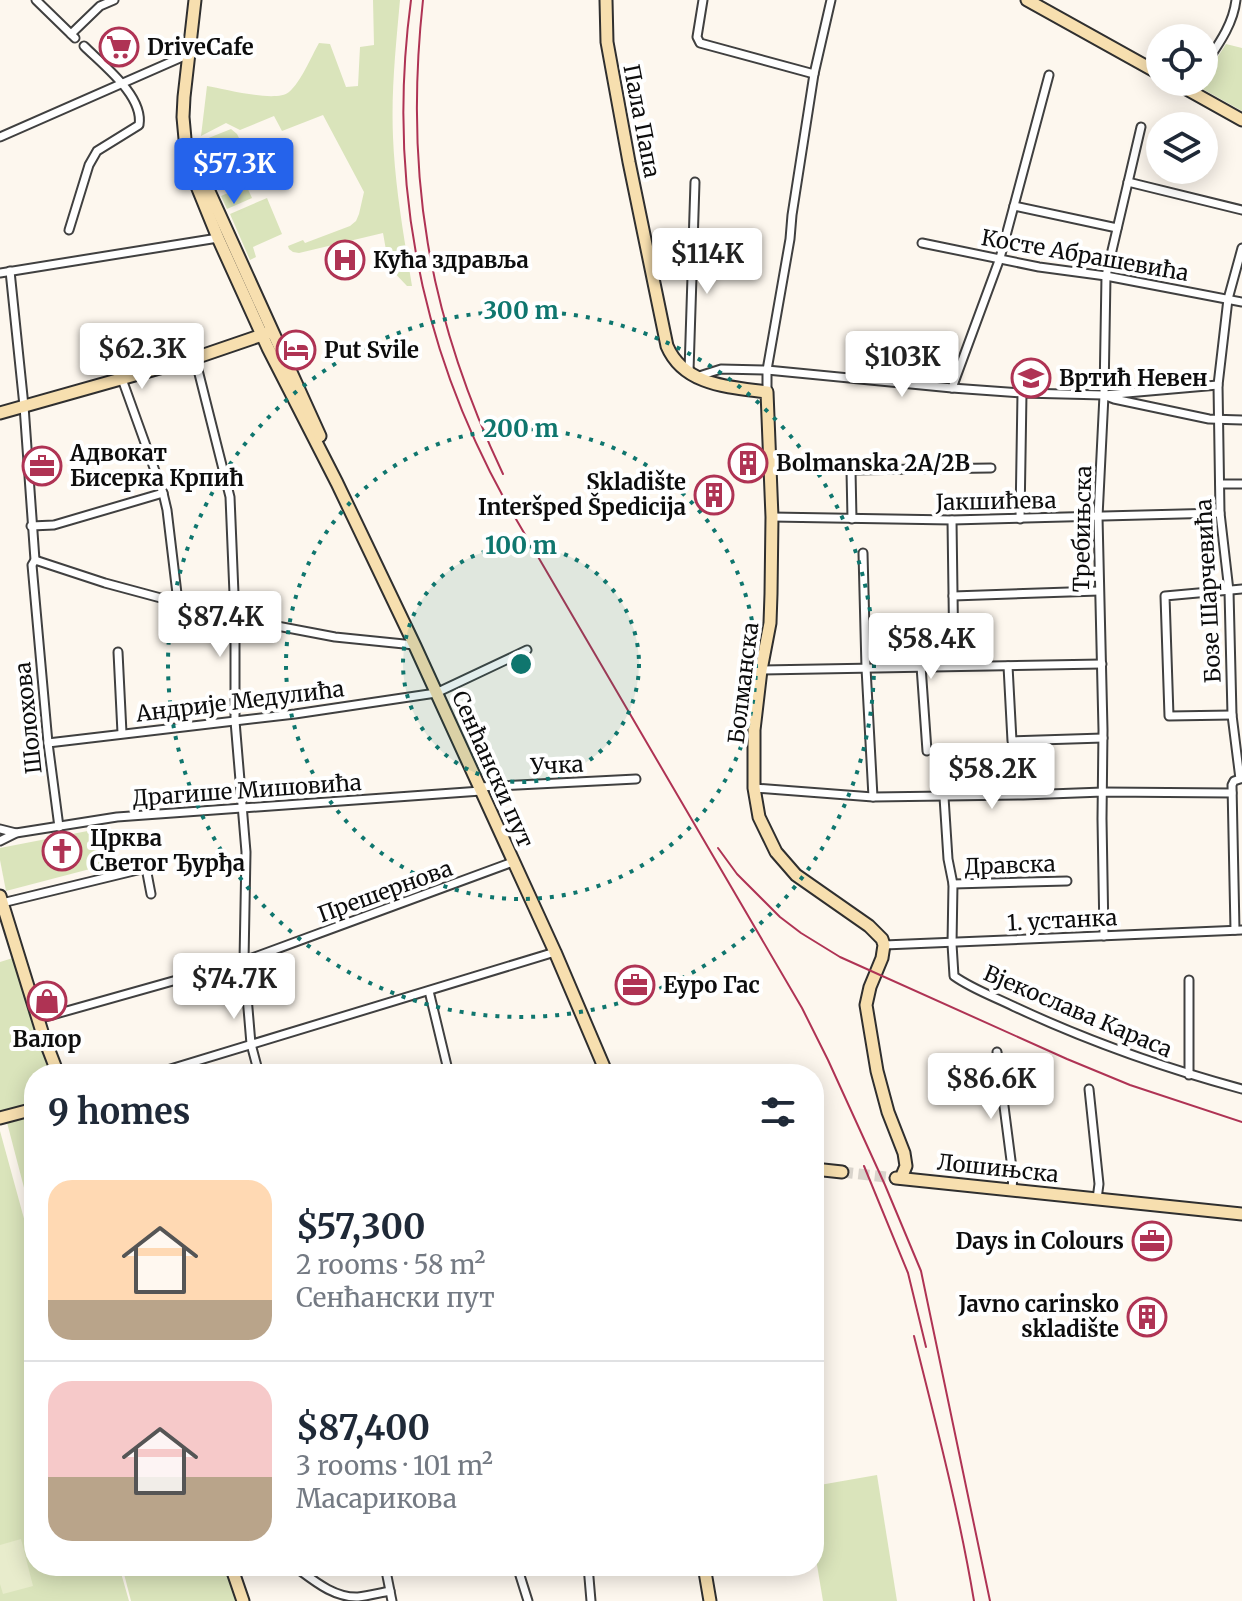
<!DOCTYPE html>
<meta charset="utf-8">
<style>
body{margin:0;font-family:Merriweather,serif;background:#f6f6f7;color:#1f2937;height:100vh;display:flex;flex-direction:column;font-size:30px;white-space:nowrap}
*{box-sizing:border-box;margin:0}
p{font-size:26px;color:#747a83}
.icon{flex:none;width:44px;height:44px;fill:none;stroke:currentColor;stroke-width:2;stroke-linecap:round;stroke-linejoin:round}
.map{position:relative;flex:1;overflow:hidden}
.side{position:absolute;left:24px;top:1064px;width:800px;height:512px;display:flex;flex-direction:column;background:#fff;border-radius:32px;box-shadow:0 4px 20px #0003}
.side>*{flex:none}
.tools{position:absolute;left:1146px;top:24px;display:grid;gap:16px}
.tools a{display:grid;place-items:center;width:72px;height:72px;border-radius:50%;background:#fff;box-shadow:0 4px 20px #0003;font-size:40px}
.price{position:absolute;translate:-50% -68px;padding:0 18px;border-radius:8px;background:#fff;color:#222;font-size:26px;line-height:52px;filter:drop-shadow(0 2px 4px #0008)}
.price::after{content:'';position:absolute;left:50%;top:48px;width:24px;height:18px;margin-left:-12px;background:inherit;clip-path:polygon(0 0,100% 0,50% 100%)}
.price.on{background:#2563eb;color:#fff}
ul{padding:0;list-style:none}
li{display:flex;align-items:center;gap:24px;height:200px;padding:0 24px}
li+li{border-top:2px solid #e0e1e3}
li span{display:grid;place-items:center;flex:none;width:224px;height:160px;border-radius:24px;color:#555}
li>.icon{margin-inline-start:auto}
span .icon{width:96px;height:96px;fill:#fffc;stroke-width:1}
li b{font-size:34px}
h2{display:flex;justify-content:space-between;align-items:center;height:96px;padding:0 24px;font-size:34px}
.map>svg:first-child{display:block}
.green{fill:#dae4bb}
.pitch{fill:#e8eccc}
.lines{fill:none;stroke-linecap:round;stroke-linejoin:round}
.secondary-tunnel{stroke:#d9d4cc;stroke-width:11;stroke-dasharray:11 5.5;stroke-linecap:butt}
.street-casing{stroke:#404040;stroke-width:11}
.secondary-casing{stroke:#2f2f2f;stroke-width:15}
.street{stroke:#fff;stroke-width:7}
.secondary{stroke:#f7dfaf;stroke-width:11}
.rail{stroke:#af3354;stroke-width:2}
.ring{fill:none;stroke:#0f766e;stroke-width:4;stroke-dasharray:4 8}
.labels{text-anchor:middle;stroke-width:8;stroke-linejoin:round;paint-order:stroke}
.poi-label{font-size:22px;font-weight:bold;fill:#0d0d0d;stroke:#fff;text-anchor:start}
.street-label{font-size:22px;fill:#0d0d0d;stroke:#fff}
.centre{fill:#0f766e;stroke:#fff;stroke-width:4}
.ring-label{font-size:24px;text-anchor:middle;font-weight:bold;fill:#0f766e;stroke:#fff;stroke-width:8;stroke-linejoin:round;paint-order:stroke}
</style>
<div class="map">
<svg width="1242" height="1601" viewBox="0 0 1242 1601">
<rect width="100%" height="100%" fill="#fdf7ee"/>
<g class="green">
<path d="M373,0H400C396,45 391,91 393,137C395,187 404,237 412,286H407L389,267L383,233L299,253L293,252L289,249L288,246L303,240L305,243L350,226L356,221L359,214L364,192L323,115L282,131L274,116L240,130L226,123L201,136L207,86C225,89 276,103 289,92C301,82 311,57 319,43L330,44L346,87L358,86L360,47L374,45Z"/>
<path d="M1226,44L1242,48V111L1199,87L1202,82H1204V78Z"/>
<path d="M231,129L237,134L254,168L239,175L241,180L218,190L205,159L201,141Z"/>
<path d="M246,185L252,198L227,209L221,196Z"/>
<path d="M267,198L282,234L253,247L256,257L250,260L230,214Z"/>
<path d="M103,828L109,864L6,891L0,860V848Z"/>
<path d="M16,957L51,1074H34V1226L4,1111H0V962Z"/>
<path d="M0,1131L34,1255V1566H119L129,1601H0Z"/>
<path d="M877,1475L897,1601H823L814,1547V1486Z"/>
<path d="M122,1566H227L238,1601H131Z"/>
</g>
<path class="pitch" d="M21,1539L33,1586L3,1594L0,1584V1545Z"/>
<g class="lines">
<path class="secondary-tunnel" d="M842,1172L895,1178"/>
<g class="street-casing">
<g id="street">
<path d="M36,0L75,38"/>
<path d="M703,0L697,37L700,43L814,74"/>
<path d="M71,34L100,6L114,0"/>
<path d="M1204,66C1218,45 1233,25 1236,0"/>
<path d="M0,137L189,54"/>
<path d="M1128,182L1242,210"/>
<path d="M1014,206L1117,228"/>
<path d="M69,230L89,165L97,151L139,125C144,96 103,65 84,46"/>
<path d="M922,243L1039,267L1106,276L1242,302"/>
<path d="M10,271L24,406L35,560L32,565L48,743L59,827"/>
<path d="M0,273L218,238"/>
<path d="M195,358L230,497L235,618V721L246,852L244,961L251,1044L259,1074"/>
<path d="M689,371L695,182"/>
<path d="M696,377L721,369L767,370L952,388L1022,393L1104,395L1218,385"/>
<path d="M122,379L163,493L167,510L178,602"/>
<path d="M952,388L1000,258L1049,75"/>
<path d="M767,392V370L790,239L792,215L814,74L831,0"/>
<path d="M1106,396L1114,399L1209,419L1242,420"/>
<path d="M1220,484H1242"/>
<path d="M772,517L952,520L1220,513"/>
<path d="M852,519L851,470L991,468"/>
<path d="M1020,519L1022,393"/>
<path d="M952,520L954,666"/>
<path d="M31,526L54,525L163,493"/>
<path d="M863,553L866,668L873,797"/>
<path d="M35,560L105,583L235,618L335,637L414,645"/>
<path d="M953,596L1099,591"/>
<path d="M118,652L122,733"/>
<path d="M921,666L927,751"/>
<path d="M1008,666L1012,741L1103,738"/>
<path d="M761,670L1102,664"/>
<path d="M1232,715L1169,716L1165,596L1242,589"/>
<path d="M48,743L295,714L436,693L527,650"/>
<path d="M479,787L636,779"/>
<path d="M754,788L873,797L1023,795L1103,792L1232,793"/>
<path d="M944,797L948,859L953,884L952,944L954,976C972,989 995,997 1015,1007C1088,1041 1164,1068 1242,1089"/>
<path d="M0,829L16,833"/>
<path d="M0,841L16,833L117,817L481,791"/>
<path d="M953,884L1067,881"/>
<path d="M2,903L146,868L151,894"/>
<path d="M1235,930L1232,785L1234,781L1240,779L1232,715L1229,591L1220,513L1218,385L1228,299L1242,248"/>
<path d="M1104,936L1102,819L1103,730L1098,517L1104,395L1106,276L1141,127"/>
<path d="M884,945L1242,930"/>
<path d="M1189,980V1075"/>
<path d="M429,991L449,1074"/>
<path d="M38,1019L244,961L513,862"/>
<path d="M997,1052L1013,1176L1012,1189"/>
<path d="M154,1074L555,952"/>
<path d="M589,1074L605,1069"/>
<path d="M1089,1089L1099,1184L1097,1199"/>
<path d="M294,1566C312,1579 333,1598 358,1597C368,1596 379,1593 390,1591"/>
<path d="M385,1566L392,1601"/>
<path d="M517,1566L528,1601"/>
<path d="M588,1566L591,1601"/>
</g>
</g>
<g class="secondary-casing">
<g id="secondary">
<path d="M195,0L184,97L183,117L185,139L192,161L194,179L218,238L268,348L337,483L415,646L555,952L607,1074"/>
<path d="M606,0L607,42L629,162L667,346C684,386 730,387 767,392L772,517L771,594L770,623L761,670L754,730V788L759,817L776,852L796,875L869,926L882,939L884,945L882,958L870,987L866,1005L877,1071L888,1112L904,1153L906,1166L901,1178"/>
<path d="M1027,0L1160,74"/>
<path d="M1174,82L1242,120"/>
<path d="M194,165L203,178L320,436"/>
<path d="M0,413L195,358L268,333"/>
<path d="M0,896L43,1035L58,1074"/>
<path d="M0,1118L34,1109"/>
<path d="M814,1169L842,1172"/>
<path d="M896,1178L1242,1214"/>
<path d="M231,1566L243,1601"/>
<path d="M704,1566L710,1601"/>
</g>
</g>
<use href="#street" class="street"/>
<use href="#secondary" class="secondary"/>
<g class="rail">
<path d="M411,0C387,179 419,345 506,502L802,1008L828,1060L885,1185L921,1271L990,1601"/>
<path d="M423,0C404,174 428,316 503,474"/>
<path d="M718,848L737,874L780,917L801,933L840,957L1067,1059L1130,1085L1242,1122"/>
<path d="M864,1166L908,1273L926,1347"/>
<path d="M914,1336C936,1424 959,1511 974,1601"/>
</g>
</g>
<circle cx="521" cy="664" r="118" fill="#0f766e" fill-opacity=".12"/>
<g class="ring">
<circle cx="521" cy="664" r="118"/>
<circle cx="521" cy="664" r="235"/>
<circle cx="521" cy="664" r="353"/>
</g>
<defs>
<g id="supermarket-ring" transform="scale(2)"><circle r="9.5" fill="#fff" stroke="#af3354" stroke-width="1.5"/><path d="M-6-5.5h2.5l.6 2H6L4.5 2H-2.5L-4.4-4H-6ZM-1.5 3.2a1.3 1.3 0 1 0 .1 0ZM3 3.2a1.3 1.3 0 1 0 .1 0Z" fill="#af3354"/></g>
<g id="hospital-ring" transform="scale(2)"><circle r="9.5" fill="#fff" stroke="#af3354" stroke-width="1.5"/><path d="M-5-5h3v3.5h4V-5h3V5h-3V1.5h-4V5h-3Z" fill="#af3354"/></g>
<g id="hotel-ring" transform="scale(2)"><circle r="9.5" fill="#fff" stroke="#af3354" stroke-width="1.5"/><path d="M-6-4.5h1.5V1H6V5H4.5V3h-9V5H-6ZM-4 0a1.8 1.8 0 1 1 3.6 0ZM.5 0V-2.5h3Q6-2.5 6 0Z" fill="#af3354"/></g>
<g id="school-ring" transform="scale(2)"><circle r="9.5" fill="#fff" stroke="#af3354" stroke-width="1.5"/><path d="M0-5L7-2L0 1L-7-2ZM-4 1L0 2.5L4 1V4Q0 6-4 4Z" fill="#af3354"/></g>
<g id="building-ring" transform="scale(2)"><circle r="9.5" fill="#fff" stroke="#af3354" stroke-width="1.5"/><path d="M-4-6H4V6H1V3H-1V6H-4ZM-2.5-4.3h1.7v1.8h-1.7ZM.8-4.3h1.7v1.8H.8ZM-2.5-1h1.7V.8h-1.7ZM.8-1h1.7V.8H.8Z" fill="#af3354"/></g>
<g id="office-ring" transform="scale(2)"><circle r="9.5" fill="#fff" stroke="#af3354" stroke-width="1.5"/><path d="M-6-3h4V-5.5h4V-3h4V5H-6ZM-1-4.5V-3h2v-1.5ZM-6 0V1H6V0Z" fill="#af3354"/></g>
<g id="church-ring" transform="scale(2)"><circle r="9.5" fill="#fff" stroke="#af3354" stroke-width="1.5"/><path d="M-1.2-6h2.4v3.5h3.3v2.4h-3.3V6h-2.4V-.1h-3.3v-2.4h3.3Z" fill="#af3354"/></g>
<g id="shop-ring" transform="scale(2)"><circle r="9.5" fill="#fff" stroke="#af3354" stroke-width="1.5"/><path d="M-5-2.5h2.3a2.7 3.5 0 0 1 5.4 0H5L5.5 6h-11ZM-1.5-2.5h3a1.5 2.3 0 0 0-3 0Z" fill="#af3354"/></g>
</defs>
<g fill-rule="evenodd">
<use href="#supermarket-ring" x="119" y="47"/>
<use href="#hospital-ring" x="345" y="260"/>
<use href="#hotel-ring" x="296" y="350"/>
<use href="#school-ring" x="1031" y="378"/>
<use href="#building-ring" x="748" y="463"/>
<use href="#office-ring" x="42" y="466"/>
<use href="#building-ring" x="714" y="495"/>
<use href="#church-ring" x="62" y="851"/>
<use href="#office-ring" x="635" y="985"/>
<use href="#shop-ring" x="47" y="1001"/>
<use href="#office-ring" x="1152" y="1241"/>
<use href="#building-ring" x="1147" y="1317"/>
</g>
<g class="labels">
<g class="poi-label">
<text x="147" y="55">DriveCafe</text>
<text x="373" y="268">Кућа здравља</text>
<text x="324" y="358">Put Svile</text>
<text x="1059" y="386">Вртић Невен</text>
<text x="70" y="461">Адвокат<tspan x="70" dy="25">Бисерка Крпић</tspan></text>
<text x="776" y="471">Bolmanska 2A/2B</text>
<text x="686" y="490" text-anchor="end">Skladište<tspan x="686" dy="25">Interšped Špedicija</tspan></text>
<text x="90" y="846">Црква<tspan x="90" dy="25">Светог Ђурђа</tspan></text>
<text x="663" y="993">Еуро Гас</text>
<text x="47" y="1047" text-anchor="middle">Валор</text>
<text x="1124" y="1249" text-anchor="end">Days in Colours</text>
<text x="1119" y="1312" text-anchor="end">Javno carinsko<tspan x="1119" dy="25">skladište</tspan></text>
</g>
<g class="street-label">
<text transform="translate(642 121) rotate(79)" y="8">Пала Папа</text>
<text transform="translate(1085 255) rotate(10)" y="8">Косте Абрашевића</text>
<text transform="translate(996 501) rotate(-1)" y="8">Јакшићева</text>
<text transform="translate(1082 529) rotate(-89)" y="8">Требињска</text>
<text transform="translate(1208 591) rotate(-93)" y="8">Бозе Шарчевића</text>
<text transform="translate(743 683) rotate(-83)" y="8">Болманска</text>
<text transform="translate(240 701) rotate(-7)" y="8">Андрије Медулића</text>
<text transform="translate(28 718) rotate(-96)" y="8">Шолохова</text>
<text transform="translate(557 765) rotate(-3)" y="8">Учка</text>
<text transform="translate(493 769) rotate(66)" y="8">Сенћански пут</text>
<text transform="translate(247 790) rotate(-4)" y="8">Драгише Мишовића</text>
<text transform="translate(1010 865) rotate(-2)" y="8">Дравска</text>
<text transform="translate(385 891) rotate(-20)" y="8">Прешернова</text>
<text transform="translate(1062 920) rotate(-3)" y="8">1. устанка</text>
<text transform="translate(1078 1011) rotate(23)" y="8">Вјекослава Караса</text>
<text transform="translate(998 1168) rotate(6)" y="8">Лошињска</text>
</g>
</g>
<circle cx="521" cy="664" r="12" class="centre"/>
<g class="ring-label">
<text x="521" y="319">300 m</text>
<text x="521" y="437">200 m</text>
<text x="521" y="554">100 m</text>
</g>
</svg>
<div class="tools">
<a><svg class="icon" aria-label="locate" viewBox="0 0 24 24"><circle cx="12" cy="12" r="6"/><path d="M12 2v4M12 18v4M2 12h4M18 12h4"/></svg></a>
<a><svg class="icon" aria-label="layers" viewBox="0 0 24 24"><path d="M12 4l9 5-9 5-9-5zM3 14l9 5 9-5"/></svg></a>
</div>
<b class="price on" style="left:234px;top:206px">$57.3K</b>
<b class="price" style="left:707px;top:296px">$114K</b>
<b class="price" style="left:142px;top:391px">$62.3K</b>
<b class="price" style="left:902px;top:399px">$103K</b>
<b class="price" style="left:220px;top:659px">$87.4K</b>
<b class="price" style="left:931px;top:681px">$58.4K</b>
<b class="price" style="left:992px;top:811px">$58.2K</b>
<b class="price" style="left:234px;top:1021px">$74.7K</b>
<b class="price" style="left:991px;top:1121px">$86.6K</b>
<section class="side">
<h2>9 homes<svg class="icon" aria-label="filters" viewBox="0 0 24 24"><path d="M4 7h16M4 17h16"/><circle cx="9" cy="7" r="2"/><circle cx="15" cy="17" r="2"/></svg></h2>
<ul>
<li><span style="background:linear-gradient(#ffd9b3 75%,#b9a48a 0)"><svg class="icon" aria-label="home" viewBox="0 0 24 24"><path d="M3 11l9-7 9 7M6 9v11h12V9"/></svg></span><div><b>$57,300</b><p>2 rooms · 58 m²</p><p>Сенћански пут</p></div></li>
<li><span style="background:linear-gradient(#f6c9c9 60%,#b9a48a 0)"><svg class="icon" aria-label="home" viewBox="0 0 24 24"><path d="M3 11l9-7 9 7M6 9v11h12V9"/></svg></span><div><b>$87,400</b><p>3 rooms · 101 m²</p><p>Масарикова</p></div></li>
</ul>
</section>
</div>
